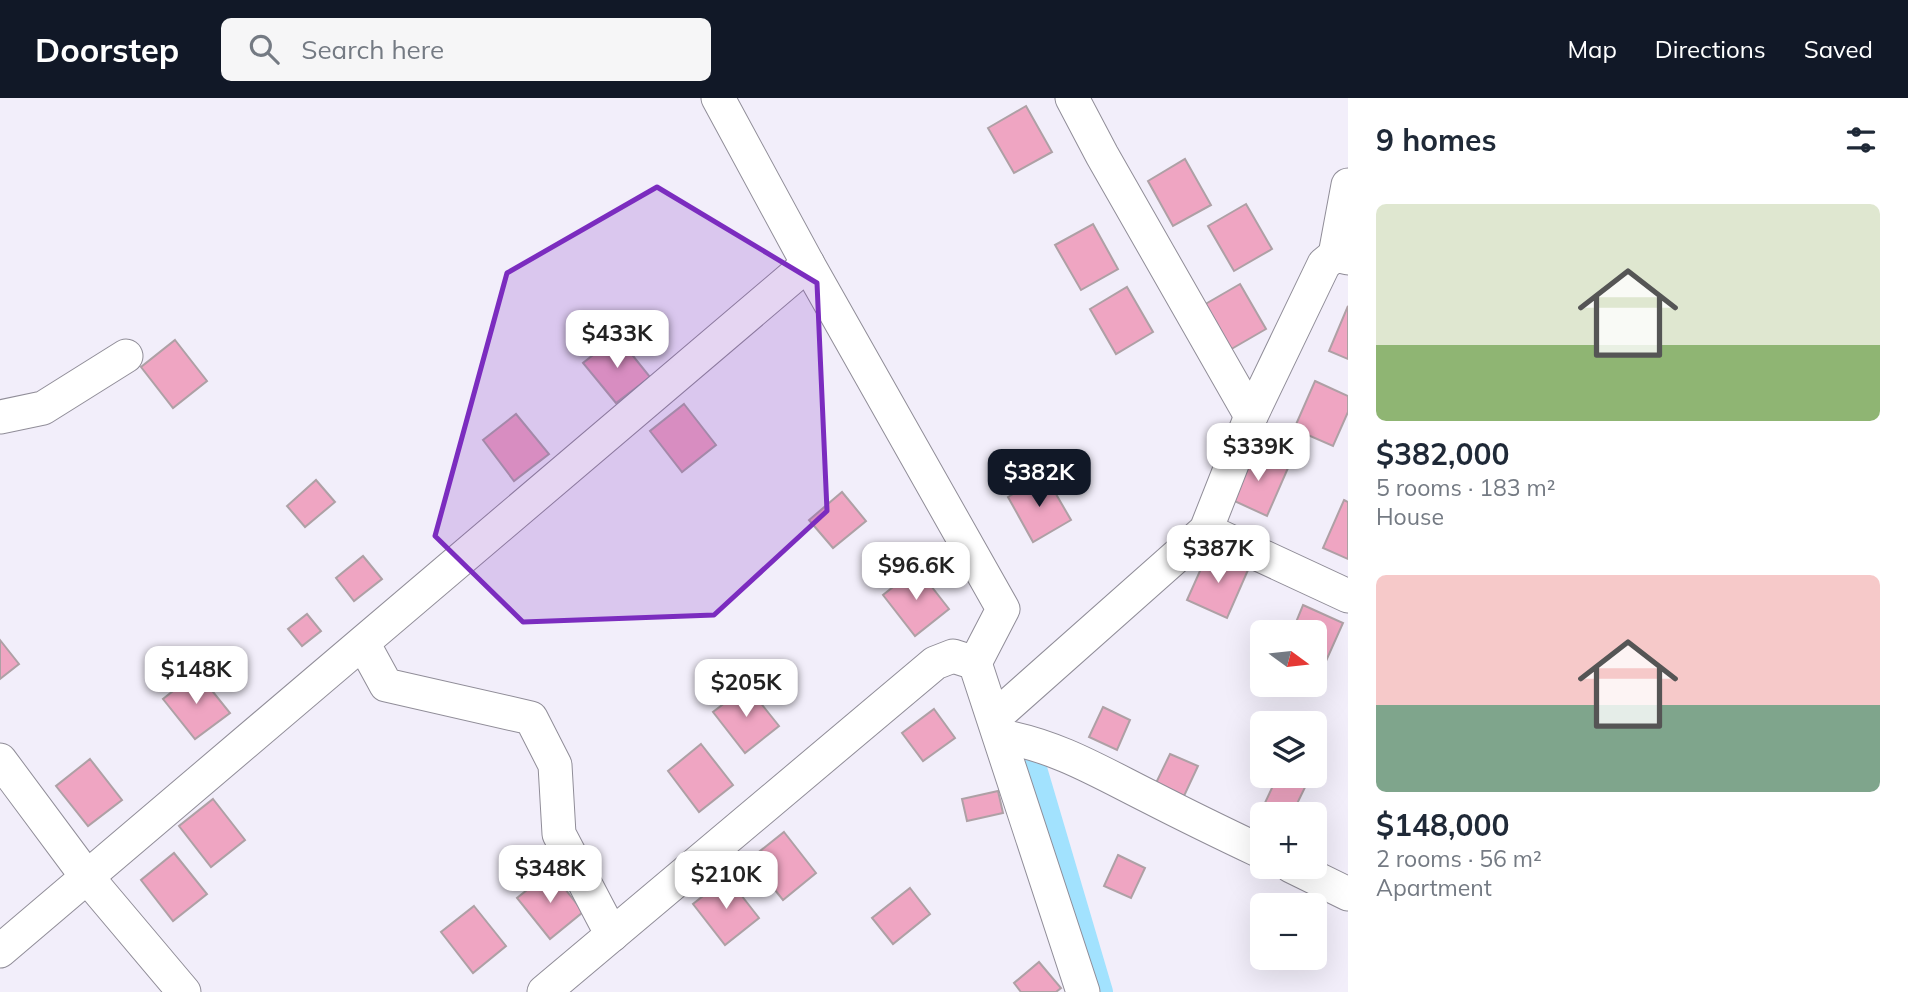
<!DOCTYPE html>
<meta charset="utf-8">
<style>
body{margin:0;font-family:Mulish,sans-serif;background:#f6f6f7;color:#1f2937;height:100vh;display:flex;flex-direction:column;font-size:26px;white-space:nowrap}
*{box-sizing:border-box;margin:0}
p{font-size:23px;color:#747a83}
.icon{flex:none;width:38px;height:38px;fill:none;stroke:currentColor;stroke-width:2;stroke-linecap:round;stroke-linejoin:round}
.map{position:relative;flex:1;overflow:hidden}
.panel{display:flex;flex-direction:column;background:#fff;width:560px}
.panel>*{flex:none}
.needle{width:46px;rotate:105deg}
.tools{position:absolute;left:1250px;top:522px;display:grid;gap:14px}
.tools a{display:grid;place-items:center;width:77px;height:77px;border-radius:10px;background:#fff;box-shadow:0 7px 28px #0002;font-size:35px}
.price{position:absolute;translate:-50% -60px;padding:0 16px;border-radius:14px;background:#fff;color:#222;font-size:23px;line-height:46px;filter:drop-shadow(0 2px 4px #0008)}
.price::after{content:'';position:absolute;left:50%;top:42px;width:21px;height:16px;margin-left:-10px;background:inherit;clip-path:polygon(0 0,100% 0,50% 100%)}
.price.on{background:#111827;color:#fff}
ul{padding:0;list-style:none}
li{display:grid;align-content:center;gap:14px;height:371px;padding:0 28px}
li span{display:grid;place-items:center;height:217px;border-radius:10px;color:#555}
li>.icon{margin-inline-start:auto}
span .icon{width:126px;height:126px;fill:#fffc;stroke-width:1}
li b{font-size:30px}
h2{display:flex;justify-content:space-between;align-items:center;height:84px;padding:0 28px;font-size:30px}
header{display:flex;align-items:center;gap:42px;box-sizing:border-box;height:98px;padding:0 35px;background:#111827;color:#fff}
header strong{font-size:33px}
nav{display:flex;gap:38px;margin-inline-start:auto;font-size:24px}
.search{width:490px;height:63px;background:#f6f6f7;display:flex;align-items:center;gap:18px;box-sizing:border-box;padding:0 24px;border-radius:10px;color:#747a83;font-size:26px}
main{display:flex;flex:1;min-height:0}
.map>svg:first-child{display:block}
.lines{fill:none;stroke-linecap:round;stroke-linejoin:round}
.canal{stroke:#a2e2fe;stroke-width:24}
.building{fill:#efa5c2;stroke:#aea0a5;stroke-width:2}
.minor-casing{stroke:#908d98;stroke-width:35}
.minor{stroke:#fff;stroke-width:33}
.marked{fill:#7b2cbf;fill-opacity:0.2;stroke:#7b2cbf;stroke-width:5;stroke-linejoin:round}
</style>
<header>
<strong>Doorstep</strong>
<div class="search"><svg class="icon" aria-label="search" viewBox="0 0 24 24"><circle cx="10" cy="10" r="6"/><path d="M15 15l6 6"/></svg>Search here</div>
<nav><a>Map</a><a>Directions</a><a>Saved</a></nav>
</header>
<main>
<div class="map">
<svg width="1348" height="894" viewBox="0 0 1348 894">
<rect width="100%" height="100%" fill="#f2eefa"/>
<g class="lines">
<path class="canal" d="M1034,667L1101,894"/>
</g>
<g class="building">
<path d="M1026,8L1052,54L1014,75L988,30Z"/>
<path d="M1185,61L1211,107L1173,128L1148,83Z"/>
<path d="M1246,106L1272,151L1234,173L1208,128Z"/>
<path d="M1093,126L1118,171L1081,192L1055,147Z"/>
<path d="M1240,186L1266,231L1228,253L1202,208Z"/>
<path d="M1127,189L1153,234L1116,256L1090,211Z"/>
<path d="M1348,208V261L1329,253Z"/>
<path d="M617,238L650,279L616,305L583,265Z"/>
<path d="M175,242L207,283L173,310L141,269Z"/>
<path d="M1315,283L1348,298V314L1333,348L1294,331Z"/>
<path d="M684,306L716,347L682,374L650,333Z"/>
<path d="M516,316L549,356L514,383L483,342Z"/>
<path d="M1249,353L1288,370L1267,418L1228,400Z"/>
<path d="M1045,377L1071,422L1033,444L1008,399Z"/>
<path d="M316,382L335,404L305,429L287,408Z"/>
<path d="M842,394L866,423L833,450L809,422Z"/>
<path d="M1344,402L1348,404V461L1323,450Z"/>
<path d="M1208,455L1248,472L1227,520L1187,502Z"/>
<path d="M363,458L382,481L354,503L336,480Z"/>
<path d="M917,470L949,511L915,538L883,497Z"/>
<path d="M1303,507L1343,525L1322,572L1314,569V534H1292Z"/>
<path d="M307,516L321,533L302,548L288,531Z"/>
<path d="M0,542L19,566L0,581Z"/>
<path d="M197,574L230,615L195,641L163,601Z"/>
<path d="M747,588L779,628L745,655L713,614Z"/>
<path d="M1103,609L1130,622L1117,652L1089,639Z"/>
<path d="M934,611L955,640L923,663L902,635Z"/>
<path d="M701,646L733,687L699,714L668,673Z"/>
<path d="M1170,656L1198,668L1184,698L1156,685Z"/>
<path d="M90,661L122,702L88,728L56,688Z"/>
<path d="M1278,677H1311L1292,716H1262V727L1256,724Z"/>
<path d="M998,693L1003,715L967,723L962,701Z"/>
<path d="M213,701L245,742L211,769L179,728Z"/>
<path d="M784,734L816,775L783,802L750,761Z"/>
<path d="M174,755L207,796L173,823L141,782Z"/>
<path d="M1118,757L1145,770L1131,800L1104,788Z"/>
<path d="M551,773L583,814L550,841L517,800Z"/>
<path d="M727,779L759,820L725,847L693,806Z"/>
<path d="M910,790L930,816L893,846L872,820Z"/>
<path d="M474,808L506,848L473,875L441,834Z"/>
<path d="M1039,864L1061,890L1056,894H1021L1014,885Z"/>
</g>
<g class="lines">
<g class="minor-casing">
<g id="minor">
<path d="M718,0L808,166L1003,511L975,565"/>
<path d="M1072,0L1102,57L1251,318"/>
<path d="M1335,157L1348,87"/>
<path d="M0,319L43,310L126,258"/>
<path d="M1206,432L1348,498"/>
<path d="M363,545L386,587L531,620L555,667L559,736L612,837"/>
<path d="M994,620L1206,432L1251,318L1324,166L1335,157L1348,160"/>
<path d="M1001,638C1057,648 1100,674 1150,699C1187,718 1224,736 1262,754"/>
<path d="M0,662L87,779L184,894"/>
<path d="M1291,768L1348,796"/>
<path d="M0,853L808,166"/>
<path d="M544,894L935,565L953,558L975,565L1083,894"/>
</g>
</g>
<use href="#minor" class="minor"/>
</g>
<path class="marked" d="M657,89L817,185L827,413L714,517L523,524L435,438L507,175Z"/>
</svg>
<div class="tools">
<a><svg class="needle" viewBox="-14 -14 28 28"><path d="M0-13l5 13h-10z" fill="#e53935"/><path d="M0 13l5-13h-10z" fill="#747a83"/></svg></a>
<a><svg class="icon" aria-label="layers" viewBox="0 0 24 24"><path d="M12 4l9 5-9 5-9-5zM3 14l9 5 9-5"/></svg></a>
<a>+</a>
<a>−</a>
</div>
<b class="price" style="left:617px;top:272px">$433K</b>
<b class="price" style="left:1258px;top:385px">$339K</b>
<b class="price on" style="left:1039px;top:411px">$382K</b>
<b class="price" style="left:1218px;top:487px">$387K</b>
<b class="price" style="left:916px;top:504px">$96.6K</b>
<b class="price" style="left:196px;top:608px">$148K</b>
<b class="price" style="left:746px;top:621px">$205K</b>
<b class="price" style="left:550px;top:807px">$348K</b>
<b class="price" style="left:726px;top:813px">$210K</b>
</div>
<section class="panel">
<h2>9 homes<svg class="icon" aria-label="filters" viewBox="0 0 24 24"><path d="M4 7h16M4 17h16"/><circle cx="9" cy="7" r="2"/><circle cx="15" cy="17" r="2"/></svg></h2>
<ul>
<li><span style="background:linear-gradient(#dfe7d0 65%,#8fb573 0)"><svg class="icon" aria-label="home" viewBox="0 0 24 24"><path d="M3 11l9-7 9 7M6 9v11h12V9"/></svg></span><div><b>$382,000</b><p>5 rooms · 183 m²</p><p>House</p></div></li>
<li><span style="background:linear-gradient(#f6c9c9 60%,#7fa58c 0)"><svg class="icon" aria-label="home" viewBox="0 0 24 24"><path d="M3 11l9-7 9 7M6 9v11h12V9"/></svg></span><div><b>$148,000</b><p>2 rooms · 56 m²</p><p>Apartment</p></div></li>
</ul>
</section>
</main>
